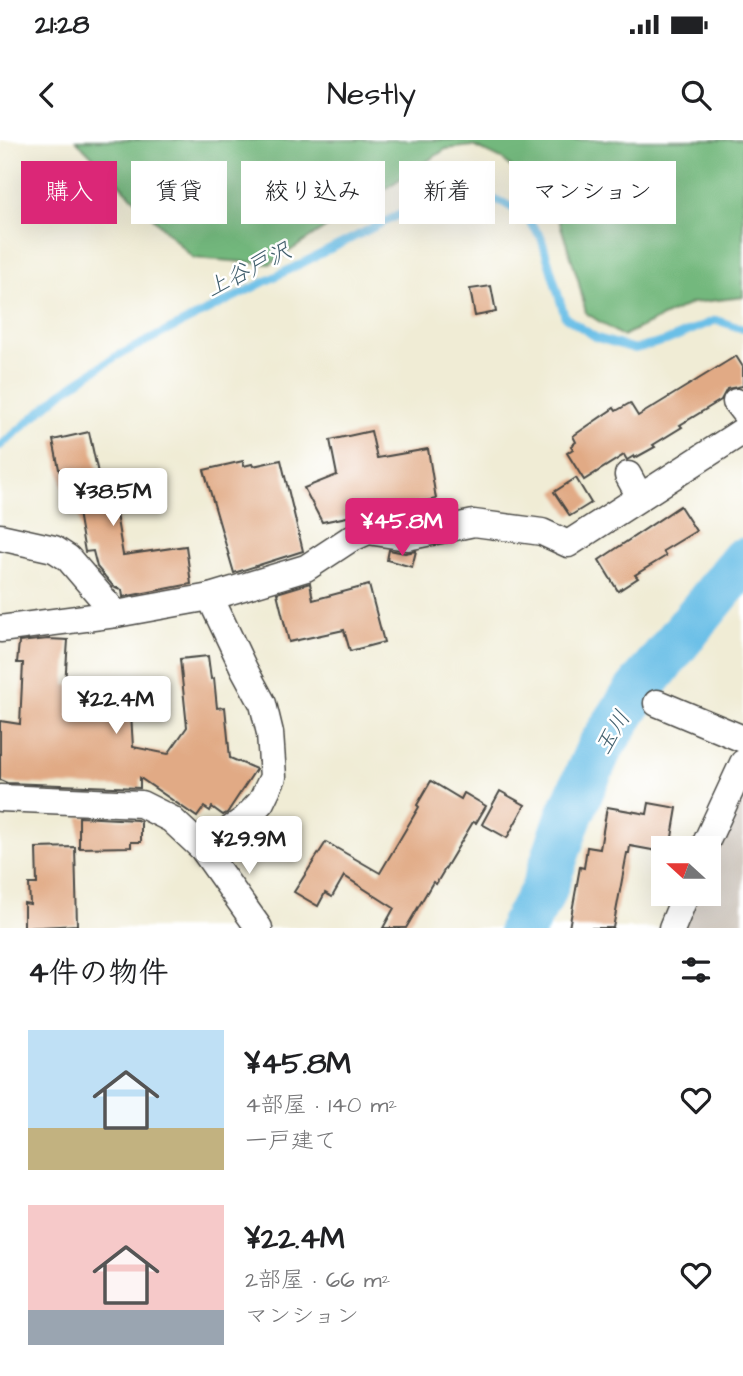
<!DOCTYPE html>
<html lang="ja">
<meta charset="utf-8">
<style>
body{margin:0;font-family:"Architects Daughter","Klee One",sans-serif;background:#f2f2f2;color:#202124;height:100vh;display:flex;flex-direction:column;font-size:26px;white-space:nowrap}
*{box-sizing:border-box;margin:0}
p{font-size:23px;color:#757577}
.icon{flex:none;width:38px;height:38px;fill:none;stroke:currentColor;stroke-width:2;stroke-linecap:round;stroke-linejoin:round}
.map{position:relative;height:788px;overflow:hidden}
.panel{display:flex;flex-direction:column;background:#fff;flex:1}
.panel>*{flex:none}
.top-card{position:absolute;left:21px;top:21px;width:702px;height:63px;display:flex;gap:14px}
.needle{width:46px;rotate:291deg}
.tools{position:absolute;left:651px;top:696px;display:grid;gap:14px}
.tools a{display:grid;place-items:center;width:70px;height:70px;border-radius:0px;background:#fff;box-shadow:0 7px 28px #0002;font-size:35px}
.price{position:absolute;translate:-50% -60px;padding:0 16px;border-radius:7px;background:#fff;color:#222;font-size:23px;line-height:46px;filter:drop-shadow(0 2px 4px #0008)}
.price::after{content:'';position:absolute;left:50%;top:42px;width:21px;height:16px;margin-left:-10px;background:inherit;clip-path:polygon(0 0,100% 0,50% 100%)}
.price.selected{background:#db2777;color:#fff}
ul{padding:0;list-style:none}
li{display:flex;align-items:center;gap:21px;height:175px;padding:0 28px}
li span{display:grid;place-items:center;flex:none;width:196px;height:140px;border-radius:0px;color:#555}
li>.icon{margin-inline-start:auto}
span .icon{width:84px;height:84px;fill:#fffc;stroke-width:1}
li b{font-size:30px}
h2{display:flex;justify-content:space-between;align-items:center;height:84px;padding:0 28px;font-size:30px}
.pill{padding:0 24px;border-radius:0px;background:#fff;box-shadow:0 7px 28px #0002;font-size:24px;line-height:63px}
.pill.selected{background:#db2777;color:#fff}
.status{display:flex;justify-content:space-between;align-items:center;height:49px;padding:0 35px;background:#fff;direction:ltr}
.status svg{height:19px;fill:currentColor}
header{display:flex;justify-content:space-between;align-items:center;height:91px;padding:0 28px;background:#fff;font-size:32px;font-weight:600}
.map>svg:first-child{display:block}
.industrial{fill:#cbc2b8}
.forest{fill:#73b87d;stroke:#4f7254;stroke-width:2}
.lines{fill:none;stroke-linecap:round;stroke-linejoin:round}
.stream{stroke:#6bbfe7;stroke-width:8}
.river{stroke:#6bbfe7;stroke-width:47}
.building{fill:#e1aa85}
.minor-casing{stroke:#494844;stroke-width:29}
.minor{stroke:#fff;stroke-width:26}
.labels{text-anchor:middle;stroke-width:5;stroke-linejoin:round;paint-order:stroke}
.water-label{font-size:23px;font-style:italic;fill:#415f6d;stroke:#fff}
</style>
<div class="status"><b>21:28</b><svg viewBox="0 0 49 12"><path d="M0 12V9h3v3zM5 12V6h3v6zM10 12V3h3v9zM15 12V0h3v12zM26 1h20v11H26zM47 4h2v5h-2z"/></svg></div>
<header><svg class="icon" aria-label="back" viewBox="0 0 24 24"><path d="M15 5l-7 7 7 7"/></svg>Nestly<svg class="icon" aria-label="search" viewBox="0 0 24 24"><circle cx="10" cy="10" r="6"/><path d="M15 15l6 6"/></svg></header>
<div class="map">
<svg width="743" height="788" viewBox="0 0 743 788">
<rect width="100%" height="100%" fill="#fff"/>
<filter id="ink" filterUnits="userSpaceOnUse"><feTurbulence type="fractalNoise" baseFrequency=".0143" numOctaves="2"/><feDisplacementMap in="SourceGraphic" scale="14" xChannelSelector="R" yChannelSelector="G"/><feConvolveMatrix kernelMatrix="1 2 1 2 8 2 1 2 1" color-interpolation-filters="sRGB"/></filter>
<filter id="wash" filterUnits="userSpaceOnUse"><feTurbulence type="fractalNoise" baseFrequency=".00686" numOctaves="4" result="noise"/><feDisplacementMap in="SourceGraphic" scale="28" xChannelSelector="R" yChannelSelector="G"/><feGaussianBlur stdDeviation="1.57" result="paint"/><feColorMatrix in="noise" values="0 0 0 0 0 0 0 0 0 0 0 0 0 0 0 0 0 1.4 0 .05"/><feComposite in="paint" operator="in"/></filter>
<g filter="url(#wash)">
<rect width="100%" height="100%" fill="#f0ecd5"/>
<path class="industrial" d="M743,641V788H682L695,754H709V718Z"/>
<path class="forest" d="M76,0H743V157L692,163L622,196L586,173L578,139L554,65L502,19L473,6L446,9L270,124L193,118Z"/>
<g class="lines">
<path class="stream" d="M0,306L64,251L115,217L444,52L480,54L504,63L525,76L541,97L565,177L597,198L635,209L666,201L716,180L743,189"/>
<path class="river" d="M522,788L543,752L568,679L599,609L635,554L743,421"/>
</g>
<g id="blocks">
<g class="building">
<path d="M491,146L496,172L475,176L470,149Z"/>
<path d="M736,216L743,227V246L727,249L721,260L680,285L682,287L653,305L655,307L635,318L634,316L627,320L624,315L584,340L567,313L573,309L571,306L576,302L573,296L614,268L616,271L630,263L638,276Z"/>
<path d="M371,291L377,318L428,309L436,359L322,382L304,348L337,335L330,300Z"/>
<path d="M89,292L106,370L115,368L123,415L186,406L191,444L123,457L122,450L113,446L97,427L93,411L85,412L75,356L65,358L53,300Z"/>
<path d="M281,320L303,411L234,433L204,330L243,321L244,326L252,324L253,326Z"/>
<path d="M576,338L591,363L570,376L554,352Z"/>
<path d="M680,366L696,391L663,411L666,416L635,435L638,438L618,451L599,420Z"/>
<path d="M389,410L405,413L416,411L412,427L387,420Z"/>
<path d="M310,443L313,460L369,445L384,502L350,511L344,490L289,502L277,453Z"/>
<path d="M48,499L68,500L65,545L129,542L133,607L168,614L187,587L180,519L208,516L211,539L214,538L217,568L225,567L230,618L256,629L227,673L223,675L212,667L210,671L204,667L197,677L140,638V648L7,643L0,640V581L20,584L23,523H17L19,502Z"/>
<path d="M431,641L461,659L464,653L486,666L476,683L473,682L436,744L433,742L406,788H383L394,768L344,736L332,757L325,753L318,766L294,752L326,702L380,733L419,667L417,665Z"/>
<path d="M500,651L525,665L507,698L482,684Z"/>
<path d="M649,663L677,668L670,709H663V712L630,706L629,713H627L613,788H569L580,727L584,728L587,707L600,709L607,667L647,674Z"/>
<path d="M79,677L137,680L141,682V702H131V707L79,708Z"/>
<path d="M75,707L77,785L24,788V763L30,764L29,744H37L36,708Z"/>
</g>
</g>
</g>
<g filter="url(#ink)">
<use href="#blocks" fill-opacity="0" stroke="#494844" stroke-width="2"/>
<g class="lines">
<g class="minor-casing">
<g id="minor">
<path d="M736,262L743,271"/>
<path d="M628,335L640,357"/>
<path d="M0,397L54,409L68,418L116,474"/>
<path d="M0,489L116,474L210,457L306,428L350,399L368,391L407,397L474,383L542,392L568,404L743,291"/>
<path d="M657,563L743,599"/>
<path d="M0,658L141,664L171,679L203,709L259,788"/>
<path d="M203,709L245,679L261,662L273,637L270,593L263,564L244,529L210,457"/>
<path d="M703,709L743,623"/>
<path d="M672,788L686,754"/>
</g>
</g>
<use href="#minor" class="minor"/>
</g>
</g>
<g class="labels">
<g class="water-label">
<text transform="translate(248 129) rotate(-27)" y="8">上谷戸沢</text>
<text transform="translate(612 592) rotate(-59)" y="8">玉川</text>
</g>
</g>
</svg>
<div class="tools">
<a><svg class="needle" viewBox="-14 -14 28 28"><path d="M0-13l5 13h-10z" fill="#e53935"/><path d="M0 13l5-13h-10z" fill="#757577"/></svg></a>
</div>
<b class="price" style="left:113px;top:388px">¥38.5M</b>
<b class="price selected" style="left:402px;top:418px">¥45.8M</b>
<b class="price" style="left:116px;top:596px">¥22.4M</b>
<b class="price" style="left:249px;top:736px">¥29.9M</b>
<div class="top-card">
<a class="pill selected">購入</a>
<a class="pill">賃貸</a>
<a class="pill">絞り込み</a>
<a class="pill">新着</a>
<a class="pill">マンション</a>
</div>
</div>
<section class="panel">
<h2>4件の物件<svg class="icon" aria-label="filters" viewBox="0 0 24 24"><path d="M4 7h16M4 17h16"/><circle cx="9" cy="7" r="2"/><circle cx="15" cy="17" r="2"/></svg></h2>
<ul>
<li><span style="background:linear-gradient(#bfe0f5 70%,#c2b280 0)"><svg class="icon" aria-label="home" viewBox="0 0 24 24"><path d="M3 11l9-7 9 7M6 9v11h12V9"/></svg></span><div><b>¥45.8M</b><p>4部屋 · 140 m²</p><p>一戸建て</p></div><svg class="icon" aria-label="heart" viewBox="0 0 24 24"><path d="M12 20l-8-8c-3-5 5-10 8-4 3-6 11-1 8 4z"/></svg></li>
<li><span style="background:linear-gradient(#f6c9c9 75%,#9aa5b1 0)"><svg class="icon" aria-label="home" viewBox="0 0 24 24"><path d="M3 11l9-7 9 7M6 9v11h12V9"/></svg></span><div><b>¥22.4M</b><p>2部屋 · 66 m²</p><p>マンション</p></div><svg class="icon" aria-label="heart" viewBox="0 0 24 24"><path d="M12 20l-8-8c-3-5 5-10 8-4 3-6 11-1 8 4z"/></svg></li>
</ul>
</section>
